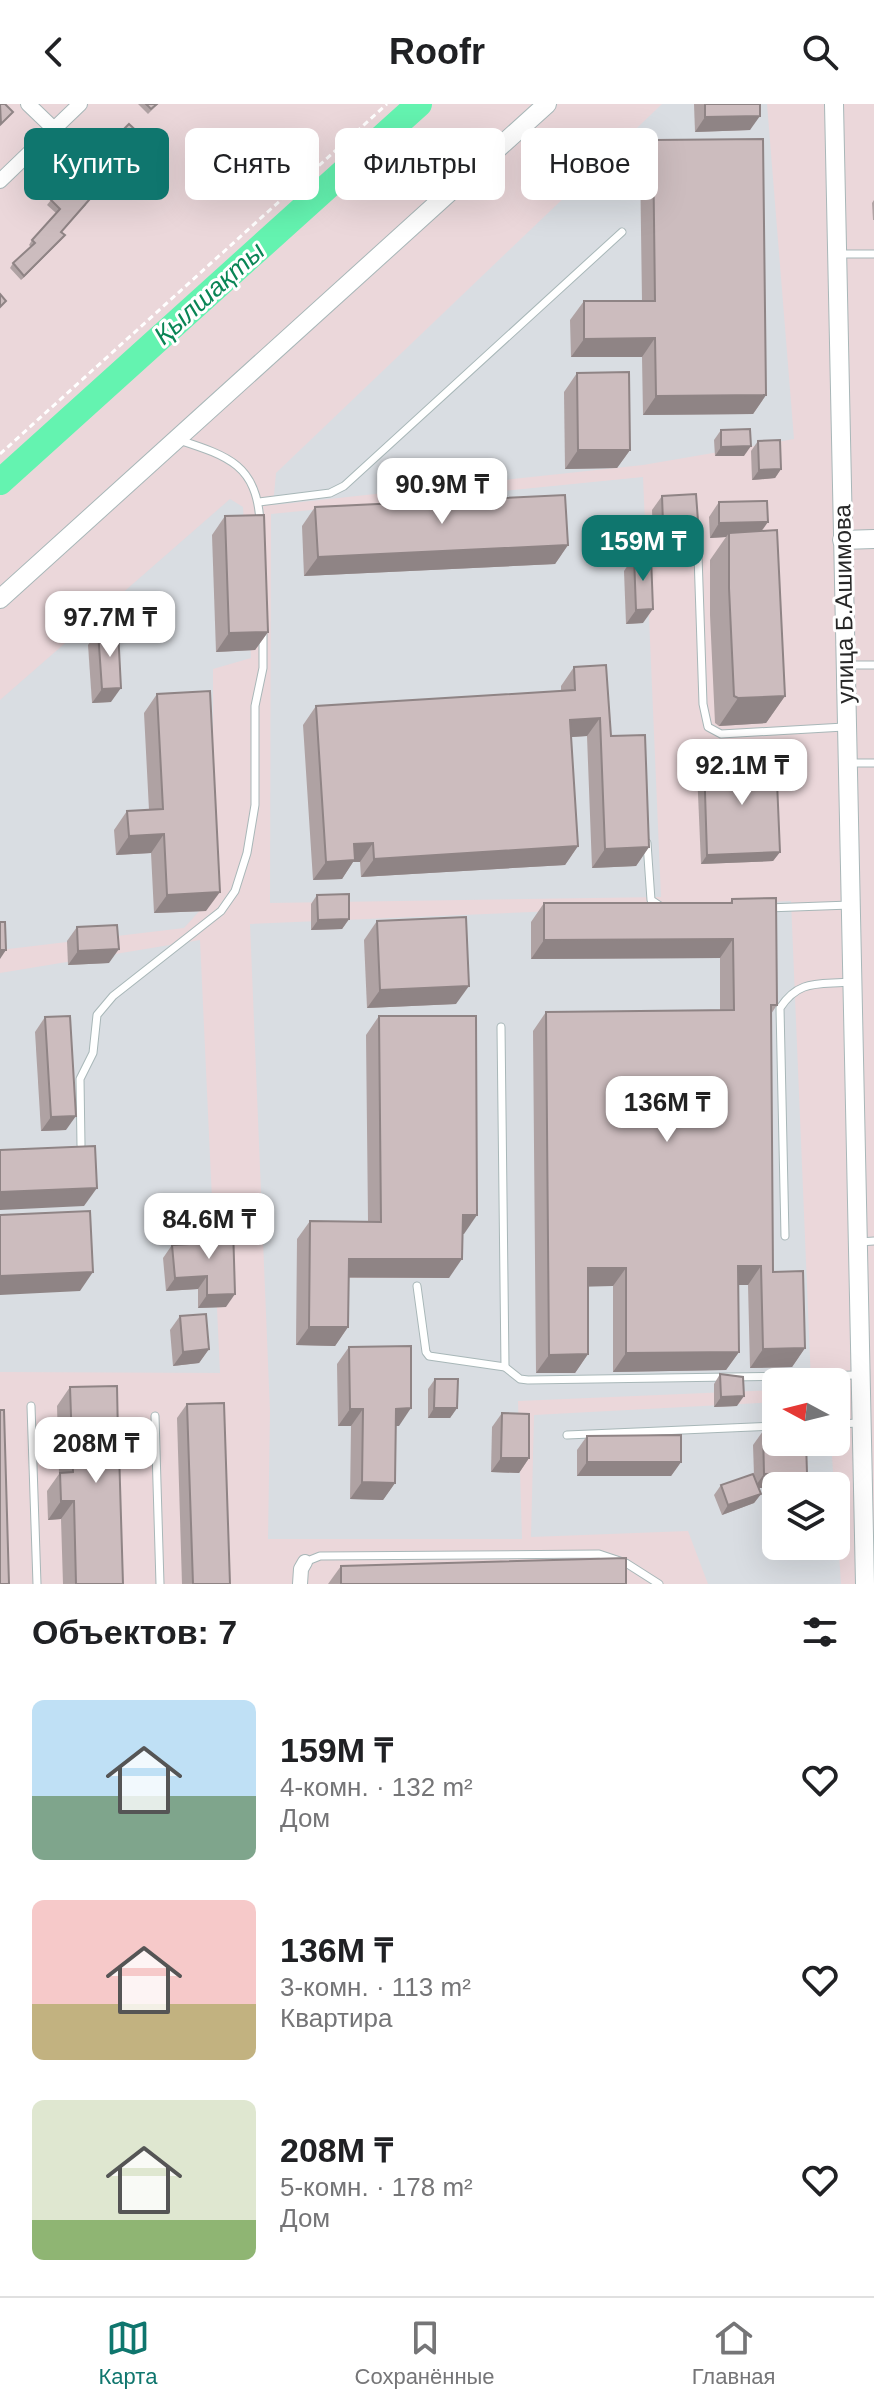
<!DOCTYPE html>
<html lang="ru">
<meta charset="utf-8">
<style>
body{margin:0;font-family:Helvetica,sans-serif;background:#f2f2f2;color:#202124;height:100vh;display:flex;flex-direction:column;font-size:30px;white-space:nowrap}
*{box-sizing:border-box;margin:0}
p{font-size:26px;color:#757577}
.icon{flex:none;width:44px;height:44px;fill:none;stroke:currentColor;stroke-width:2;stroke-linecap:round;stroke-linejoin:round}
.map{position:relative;height:1480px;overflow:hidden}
.panel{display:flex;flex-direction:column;background:#fff;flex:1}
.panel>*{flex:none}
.top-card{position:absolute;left:24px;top:24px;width:826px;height:72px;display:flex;gap:16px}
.needle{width:52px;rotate:277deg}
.tools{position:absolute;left:762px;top:1264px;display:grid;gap:16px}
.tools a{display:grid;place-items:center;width:88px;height:88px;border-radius:12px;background:#fff;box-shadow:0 8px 32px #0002;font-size:40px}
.price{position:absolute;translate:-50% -68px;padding:0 18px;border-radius:16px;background:#fff;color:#222;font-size:26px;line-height:52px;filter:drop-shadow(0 2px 4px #0008)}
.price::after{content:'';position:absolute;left:50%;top:48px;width:24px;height:18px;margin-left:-12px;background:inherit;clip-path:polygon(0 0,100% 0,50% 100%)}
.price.selected{background:#0f766e;color:#fff}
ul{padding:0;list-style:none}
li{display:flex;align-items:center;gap:24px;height:200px;padding:0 32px}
li span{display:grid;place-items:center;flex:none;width:224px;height:160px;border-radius:12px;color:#555}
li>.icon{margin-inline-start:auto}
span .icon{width:96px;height:96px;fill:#fffc;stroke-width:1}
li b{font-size:34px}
h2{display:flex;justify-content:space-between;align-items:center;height:96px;padding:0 32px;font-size:34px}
.pill{padding:0 28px;border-radius:12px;background:#fff;box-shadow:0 8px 32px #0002;font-size:28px;line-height:72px}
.pill.selected{background:#0f766e;color:#fff}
header{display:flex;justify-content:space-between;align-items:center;height:104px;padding:0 32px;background:#fff;font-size:36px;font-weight:700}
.tabs{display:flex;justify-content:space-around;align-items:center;height:112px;border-top:2px solid #e0e0e0;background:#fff;font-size:22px;color:#757577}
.tabs a{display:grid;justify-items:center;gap:4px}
.tabs .selected{color:#0f766e}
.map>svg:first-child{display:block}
.industrial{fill:#d9dde2}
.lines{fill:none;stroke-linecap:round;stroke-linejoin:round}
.river{stroke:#64f3b0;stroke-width:26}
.service-casing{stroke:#a8b7b8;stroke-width:9}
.minor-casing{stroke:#a8b7b8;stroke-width:16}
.tertiary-casing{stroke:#a8b7b8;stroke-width:20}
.path{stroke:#fff;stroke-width:3;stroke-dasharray:6 4;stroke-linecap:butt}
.service{stroke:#fff;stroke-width:7}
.minor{stroke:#fff;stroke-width:14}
.tertiary{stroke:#fff;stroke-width:18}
.wall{fill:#afa2a3}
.shaded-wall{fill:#8f8485}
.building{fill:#ccbcbe;stroke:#8f8485;stroke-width:2}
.labels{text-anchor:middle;stroke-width:6;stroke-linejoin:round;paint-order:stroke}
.street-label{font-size:24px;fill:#272727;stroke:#fff}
.water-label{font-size:26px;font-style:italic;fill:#098555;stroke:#fff}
</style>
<header><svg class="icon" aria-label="back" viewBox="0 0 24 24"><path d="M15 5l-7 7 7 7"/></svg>Roofr<svg class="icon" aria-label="search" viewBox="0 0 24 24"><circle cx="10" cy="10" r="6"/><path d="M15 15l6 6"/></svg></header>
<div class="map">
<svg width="874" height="1480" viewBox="0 0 874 1480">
<rect width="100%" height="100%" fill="#ebd7da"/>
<g class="industrial">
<path d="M662,0H767L794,335L643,361L273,401L276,369Z"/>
<path d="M643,373L661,793L270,799L271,410Z"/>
<path d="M230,395L243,403L251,554L213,565V792L184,824L0,846V596Z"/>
<path d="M791,797L811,1278H776V1286L518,1297L522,1435H268L270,1307L250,820Z"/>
<path d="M200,836L220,1269L0,1268V869Z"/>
<path d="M776,1298V1338H831L834,1382H776V1442H836V1404L841,1480H708L688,1427L531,1433L534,1311Z"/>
</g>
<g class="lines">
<path class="river" d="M0,378L419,0"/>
<g class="service-casing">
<g id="service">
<path d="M839,150H874"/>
<path d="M179,336C228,352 257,361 260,418"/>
<path d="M259,398L330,389L344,382L622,128"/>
<path d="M698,451L703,600L708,623L721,630L844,623"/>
<path d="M847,561H874"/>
<path d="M849,659H874"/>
<path d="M647,739L651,796L663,804"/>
<path d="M767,804L850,801"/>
<path d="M501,923L505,1263L520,1275L528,1276L858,1271"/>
<path d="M81,1041L80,975L93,949L97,911L113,892L221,807L235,787L247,749L255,701V602L263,564V526"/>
<path d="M785,1132L780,904C799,875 818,881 850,878"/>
<path d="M860,1138L874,1137"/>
<path d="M417,1182L426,1248L429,1252L505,1263"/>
<path d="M31,1302L37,1480"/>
<path d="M155,1312L160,1480"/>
<path d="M836,1320L859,1319"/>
<path d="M567,1331L776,1322"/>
<path d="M305,1458L320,1452L599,1450L626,1459L659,1480"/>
</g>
</g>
<g class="minor-casing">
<g id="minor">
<path d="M28,0L54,25"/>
<path d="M0,77L80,0"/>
<path d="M300,1480L301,1465L305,1458"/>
</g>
</g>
<g class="tertiary-casing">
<g id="tertiary">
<path d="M834,0L865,1480"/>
<path d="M842,436L874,435"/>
<path d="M0,495L547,0"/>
</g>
</g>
<path class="path" d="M0,350L387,0"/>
<use href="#service" class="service"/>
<use href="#minor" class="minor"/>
<use href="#tertiary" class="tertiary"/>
</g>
<g class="wall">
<path d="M138,0H158L148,10Z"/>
<path d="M694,0H760L750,26L695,28Z"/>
<path d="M653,36L766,291L753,310L643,311L642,253H571L570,216L584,197H642L640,55Z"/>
<path d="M140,38L117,62L103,48L106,43Z"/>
<path d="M80,50L103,55L90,69L77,55Z"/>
<path d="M51,96L86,101L61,128L65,131L61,136L21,176L10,164L13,159L31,143L29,141L32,136L56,109L47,101Z"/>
<path d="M874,96V116H873L872,99Z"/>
<path d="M577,269L630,346L617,364L565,365L564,288Z"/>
<path d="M721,326L744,352H715L714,336Z"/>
<path d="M758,337L781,365L775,374L752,376L751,347Z"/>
<path d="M662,392L698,417L688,431L653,433L652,406Z"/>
<path d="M719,398L762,427L785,592L766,619L719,622L715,619L710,511V456L726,433L710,434L709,413Z"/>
<path d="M315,403L568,441L555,460L304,472L302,422Z"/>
<path d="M225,412L268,528L255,546L216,548L212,431Z"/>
<path d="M634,452L643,519L626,520L624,467Z"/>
<path d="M98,527L111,598L92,599L88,541Z"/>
<path d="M574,563L611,632L649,743L636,762L592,764L587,632L571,633L578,742L565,761L361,773L360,758H353L342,775L313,776L303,621L316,602L561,587V582Z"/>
<path d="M157,590L206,807L154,809L151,749L116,751L114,726L127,707L149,706L144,609Z"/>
<path d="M704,657L780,748L773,757L701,760L697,667Z"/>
<path d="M317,791L349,815L342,825L311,826V800Z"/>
<path d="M732,795L777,901L771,910L773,1168L805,1244L792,1263L750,1264L748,1181H739V1248L726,1266L613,1268V1182H588V1250L575,1269H536L533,927L546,908L720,907V854L531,855V818L544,799H730Z"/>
<path d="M377,817L456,900L367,904L364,836Z"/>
<path d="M77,823L109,859L68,861L67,837Z"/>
<path d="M379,912L464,1130H462L449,1174H349L348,1223L335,1242L296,1241L297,1135L310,1117H368L366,931Z"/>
<path d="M45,913L66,1026L41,1027L35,928Z"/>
<path d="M206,1123L226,1203L198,1204V1185L166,1187L163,1154L172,1141L197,1139V1136Z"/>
<path d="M180,1212L209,1245L199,1259L173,1262L170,1226Z"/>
<path d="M349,1243L399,1322H396L395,1379L383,1396L350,1395L351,1322H338L337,1260Z"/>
<path d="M720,1270L737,1302L714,1303V1280Z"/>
<path d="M435,1275L457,1304L450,1314H428V1285Z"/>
<path d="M70,1283L119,1361L123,1480H63L61,1415L48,1416L47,1387L59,1370L57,1302Z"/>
<path d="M187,1300L230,1480H182L177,1314Z"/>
<path d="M502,1309L529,1354L519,1369L491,1368L492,1323Z"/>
<path d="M763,1327L807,1369L798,1382H776V1384H759L761,1390L754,1399L722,1411L714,1391L721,1381L754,1371L753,1341Z"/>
<path d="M587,1332L681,1358L671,1372H577V1346Z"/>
<path d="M341,1462L626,1480H328Z"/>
</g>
<g class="shaded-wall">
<path d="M760,12L750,26L695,28L705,13Z"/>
<path d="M65,131L61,136L21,176L24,172Z"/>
<path d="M655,234L642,253H571L584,235Z"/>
<path d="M766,291L753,310L643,311L656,292Z"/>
<path d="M751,342L744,352H715L721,343Z"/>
<path d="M578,346H630L617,364L565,365Z"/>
<path d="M781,365L775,374L752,376L759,366Z"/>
<path d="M698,417L688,431L653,433L663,419Z"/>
<path d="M768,418L758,432L729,429L726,433L710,434L719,419Z"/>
<path d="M568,441L555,460L304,472L318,453Z"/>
<path d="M653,505L643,519L626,520L636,506Z"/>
<path d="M268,528L255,546L216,548L229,529Z"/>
<path d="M121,584L111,598L92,599L102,585Z"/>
<path d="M785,592L766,619L719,622L738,594Z"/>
<path d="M600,614L587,632L557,634L570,616Z"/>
<path d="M164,730L151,749L116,751L129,732Z"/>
<path d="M373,739L360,758H353L342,775L313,776L326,758L354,740Z"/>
<path d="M578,742L565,761L361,773L374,755Z"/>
<path d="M649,743L636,762L592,764L605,745Z"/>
<path d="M780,748L773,757L701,760L707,751Z"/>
<path d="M220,788L206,807L154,809L167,791Z"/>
<path d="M349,815L342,825L311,826L318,816Z"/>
<path d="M733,835L720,854L531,855L544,836Z"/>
<path d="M119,845L109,859L68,861L78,847Z"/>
<path d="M0,846H6L0,855Z"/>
<path d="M469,882L456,900L367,904L380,886Z"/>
<path d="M76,1012L66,1026L41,1027L51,1013Z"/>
<path d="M97,1084L84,1102L0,1106V1088Z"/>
<path d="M463,1111H477L464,1130H450Z"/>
<path d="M349,1155H462L449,1174L336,1173Z"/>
<path d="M738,1162H761L748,1181H725Z"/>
<path d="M588,1164H626L613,1182L574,1183Z"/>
<path d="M93,1168L80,1187L0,1191V1172Z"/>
<path d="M207,1172L198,1185L166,1187L175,1174Z"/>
<path d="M235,1190L226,1203L198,1204L207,1191Z"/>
<path d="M309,1223H348L335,1242L296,1241Z"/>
<path d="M805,1244L792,1263L750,1264L763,1245Z"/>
<path d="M209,1245L199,1259L173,1262L183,1248Z"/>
<path d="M739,1248L726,1266L613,1268L626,1249Z"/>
<path d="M588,1250L575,1269H536L549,1251Z"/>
<path d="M744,1292L737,1302L714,1303L721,1293Z"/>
<path d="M411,1304L399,1322H384L396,1305Z"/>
<path d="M434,1304H457L450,1314H428Z"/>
<path d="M350,1305H363L351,1322H338Z"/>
<path d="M119,1347H129L116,1366Z"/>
<path d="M501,1354H529L519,1369L491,1368Z"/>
<path d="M587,1358H681L671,1372H577Z"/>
<path d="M807,1369L798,1382H776V1384H754L764,1370Z"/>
<path d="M362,1378L395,1379L383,1396L350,1395Z"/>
<path d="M761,1390L754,1399L722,1411L728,1401Z"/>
<path d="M61,1397H74L61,1415L48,1416Z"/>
</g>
<g class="building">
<path d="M0,0H5L13,8L1,20Z"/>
<path d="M146,0H157L151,5Z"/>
<path d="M705,0H760V12L705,13Z"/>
<path d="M129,20L143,33L120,57L106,43Z"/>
<path d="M763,35L766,291L656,292L655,234L584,235V197H655L653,36Z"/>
<path d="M90,41L103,55L93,64L80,50Z"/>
<path d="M68,77L89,96L61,128L65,131L24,172L13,159L35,139L32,136L60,105L51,96Z"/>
<path d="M0,190L6,197L0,203Z"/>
<path d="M629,268L630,346H578L577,269Z"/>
<path d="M750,325L751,342L721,343V326Z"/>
<path d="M780,336L781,365L759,366L758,337Z"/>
<path d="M696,390L698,417L663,419L662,392Z"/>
<path d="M565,391L568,441L318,453L315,403Z"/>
<path d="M767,397L768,418L719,419V398Z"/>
<path d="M264,411L268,528L229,529L225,412Z"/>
<path d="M777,426L785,592L738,594L734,592L729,484V429Z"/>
<path d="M634,452H651L653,505L636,506Z"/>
<path d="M118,526L121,584L102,585L98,527Z"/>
<path d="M606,561L611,632L645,631L649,743L605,745L600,614L570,616L578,742L374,755L373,739L354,740L355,756L326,758L316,602L575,586L574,563Z"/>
<path d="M210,587L220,788L167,791L164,730L129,732L127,707L163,705L157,590Z"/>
<path d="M776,654L780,748L707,751L704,657Z"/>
<path d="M349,790V815L318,816L317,791Z"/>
<path d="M776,794L777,901H771L773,1168L803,1167L805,1244L763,1245L761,1162H738L739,1248L626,1249V1164H588V1250L549,1251L546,908L734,906L733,835L544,836V799H732V795Z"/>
<path d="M466,813L469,882L380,886L377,817Z"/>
<path d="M0,818H5L6,846H0Z"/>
<path d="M117,821L119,845L78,847L77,823Z"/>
<path d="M70,912L76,1012L51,1013L45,913Z"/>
<path d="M379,912H476L477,1111H463L462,1155H349L348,1223H309L310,1117L381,1118Z"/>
<path d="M95,1042L97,1084L0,1088V1046Z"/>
<path d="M90,1107L93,1168L0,1172V1111Z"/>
<path d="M233,1122L235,1190L207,1191V1172L175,1174L172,1141L206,1139V1123Z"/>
<path d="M206,1210L209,1245L183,1248L180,1212Z"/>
<path d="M411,1242V1304L396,1305L395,1379L362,1378L363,1305H350L349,1243Z"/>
<path d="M720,1270L743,1273L744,1292L721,1293Z"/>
<path d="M435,1275H458L457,1304H434Z"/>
<path d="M117,1282L118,1333H129V1347H119L123,1480H76L74,1397H61L60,1369L73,1368L70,1283Z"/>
<path d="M224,1299L230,1480H193L187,1300Z"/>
<path d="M0,1306H4L9,1480H0Z"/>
<path d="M502,1309L529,1310V1354H501Z"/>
<path d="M763,1327H776V1338H806L807,1369L764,1370Z"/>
<path d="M681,1331V1358H587V1332Z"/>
<path d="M753,1370L761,1390L728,1401L721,1381Z"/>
<path d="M626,1454V1480H341V1462Z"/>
</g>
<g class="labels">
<g class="street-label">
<text transform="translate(844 500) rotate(-91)" y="8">улица Б.Ашимова</text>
</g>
<g class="water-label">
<text transform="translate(209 189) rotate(-42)" y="9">Қылшақты</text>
</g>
</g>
</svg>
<div class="tools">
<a><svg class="needle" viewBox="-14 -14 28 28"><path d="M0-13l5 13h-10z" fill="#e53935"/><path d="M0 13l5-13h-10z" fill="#757577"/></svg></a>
<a><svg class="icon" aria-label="layers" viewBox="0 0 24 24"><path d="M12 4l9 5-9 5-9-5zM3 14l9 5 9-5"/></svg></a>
</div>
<b class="price" style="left:442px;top:422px">90.9M ₸</b>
<b class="price selected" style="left:643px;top:479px">159M ₸</b>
<b class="price" style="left:110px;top:555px">97.7M ₸</b>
<b class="price" style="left:742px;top:703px">92.1M ₸</b>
<b class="price" style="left:667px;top:1040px">136M ₸</b>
<b class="price" style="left:209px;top:1157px">84.6M ₸</b>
<b class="price" style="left:96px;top:1381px">208M ₸</b>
<div class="top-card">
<a class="pill selected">Купить</a>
<a class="pill">Снять</a>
<a class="pill">Фильтры</a>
<a class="pill">Новое</a>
</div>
</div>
<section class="panel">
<h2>Объектов: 7<svg class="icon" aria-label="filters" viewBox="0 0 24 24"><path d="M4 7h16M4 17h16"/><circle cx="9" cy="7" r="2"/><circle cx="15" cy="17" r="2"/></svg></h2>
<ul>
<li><span style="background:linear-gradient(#bfe0f5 60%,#7fa58c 0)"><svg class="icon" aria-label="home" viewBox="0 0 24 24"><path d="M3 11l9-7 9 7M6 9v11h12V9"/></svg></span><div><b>159M ₸</b><p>4-комн. · 132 m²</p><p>Дом</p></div><svg class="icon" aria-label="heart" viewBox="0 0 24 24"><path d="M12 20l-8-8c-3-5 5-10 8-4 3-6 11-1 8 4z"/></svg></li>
<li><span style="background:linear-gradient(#f6c9c9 65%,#c2b280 0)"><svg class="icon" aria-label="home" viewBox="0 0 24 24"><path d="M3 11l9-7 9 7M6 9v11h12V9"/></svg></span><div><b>136M ₸</b><p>3-комн. · 113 m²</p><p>Квартира</p></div><svg class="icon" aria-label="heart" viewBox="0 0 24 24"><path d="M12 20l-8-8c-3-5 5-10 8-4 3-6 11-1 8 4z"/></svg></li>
<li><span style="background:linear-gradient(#dfe7d0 75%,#8fb573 0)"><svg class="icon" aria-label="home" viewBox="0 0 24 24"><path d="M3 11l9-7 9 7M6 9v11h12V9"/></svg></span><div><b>208M ₸</b><p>5-комн. · 178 m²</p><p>Дом</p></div><svg class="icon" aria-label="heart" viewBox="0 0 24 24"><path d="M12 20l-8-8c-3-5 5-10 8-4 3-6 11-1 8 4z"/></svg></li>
</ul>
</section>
<nav class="tabs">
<a class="selected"><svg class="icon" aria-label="map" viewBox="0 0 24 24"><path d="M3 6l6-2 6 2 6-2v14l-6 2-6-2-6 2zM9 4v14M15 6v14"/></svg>Карта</a>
<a><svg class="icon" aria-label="saved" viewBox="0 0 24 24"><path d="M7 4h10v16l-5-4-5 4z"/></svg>Сохранённые</a>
<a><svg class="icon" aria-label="home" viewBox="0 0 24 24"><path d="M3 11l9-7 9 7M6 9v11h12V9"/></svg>Главная</a>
</nav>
